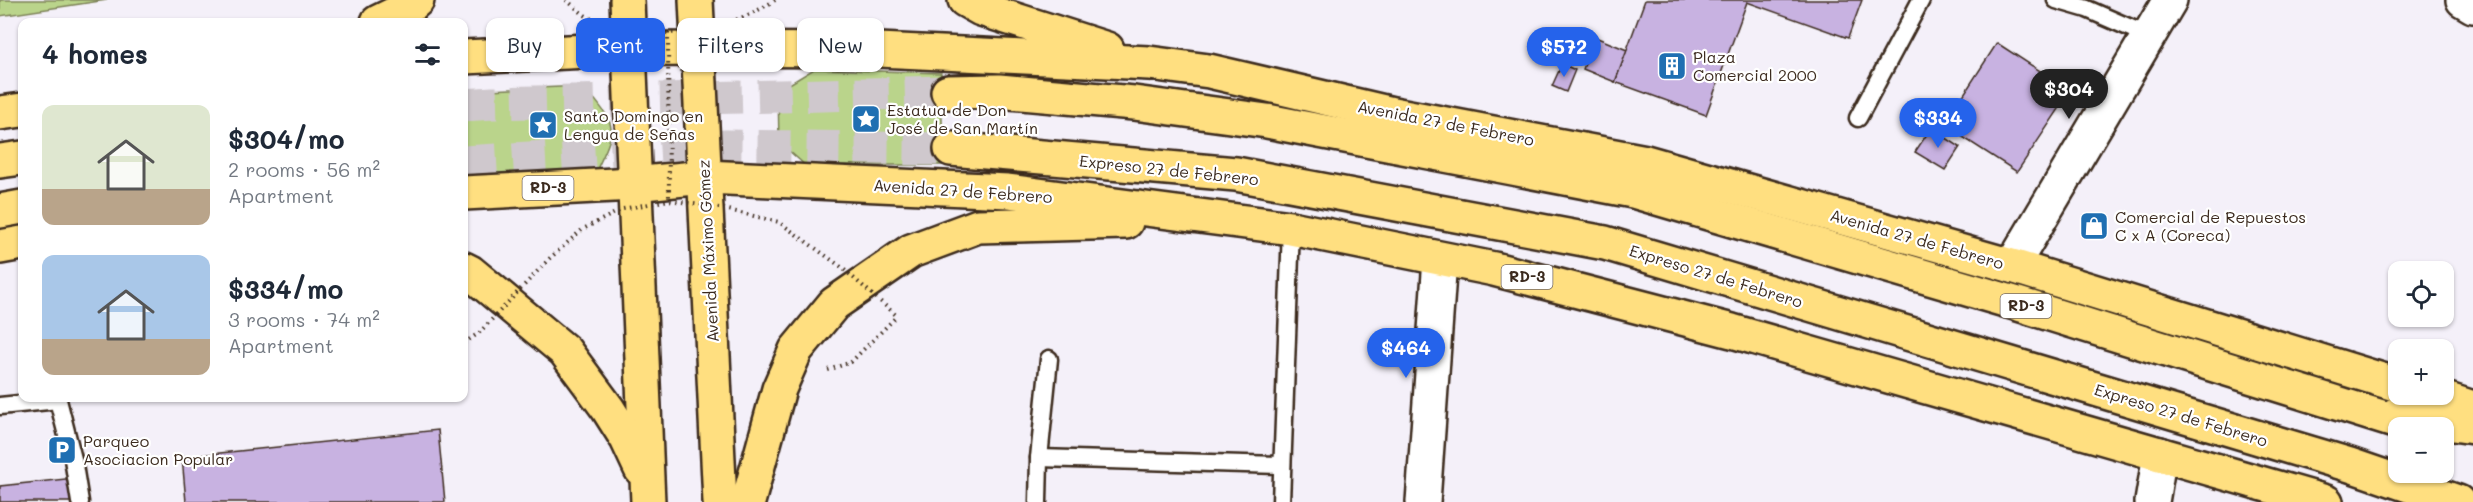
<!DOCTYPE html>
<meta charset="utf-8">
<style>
body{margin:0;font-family:Mali,sans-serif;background:#f2f2f3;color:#1f2937;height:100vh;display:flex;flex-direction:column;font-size:22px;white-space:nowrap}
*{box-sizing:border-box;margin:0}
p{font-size:20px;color:#747a83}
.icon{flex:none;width:33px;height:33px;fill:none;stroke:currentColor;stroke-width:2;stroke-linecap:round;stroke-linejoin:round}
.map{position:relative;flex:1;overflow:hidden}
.side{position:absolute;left:18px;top:18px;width:450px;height:384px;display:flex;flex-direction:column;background:#fff;border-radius:12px;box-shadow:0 2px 4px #0004}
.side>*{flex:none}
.banner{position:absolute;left:486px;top:18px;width:570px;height:54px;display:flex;gap:12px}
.fabs{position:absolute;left:2388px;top:261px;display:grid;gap:12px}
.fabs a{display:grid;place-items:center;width:66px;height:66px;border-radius:12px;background:#fff;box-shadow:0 2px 4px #0004;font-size:30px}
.price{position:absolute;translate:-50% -51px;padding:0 14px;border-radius:21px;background:#2563eb;color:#fff;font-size:20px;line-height:39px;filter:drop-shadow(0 2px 3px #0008)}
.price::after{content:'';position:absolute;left:50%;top:36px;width:18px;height:14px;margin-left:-9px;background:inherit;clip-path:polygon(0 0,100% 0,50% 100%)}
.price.selected{background:#222;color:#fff}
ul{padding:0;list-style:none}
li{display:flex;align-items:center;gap:18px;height:150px;padding:0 24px}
li span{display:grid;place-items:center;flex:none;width:168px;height:120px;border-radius:12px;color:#555}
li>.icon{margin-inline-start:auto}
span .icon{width:72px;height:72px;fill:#fffc;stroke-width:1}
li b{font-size:26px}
h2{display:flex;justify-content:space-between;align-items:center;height:72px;padding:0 24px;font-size:26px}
.chip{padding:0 21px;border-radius:12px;background:#fff;box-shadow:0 2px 4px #0004;font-size:21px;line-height:54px}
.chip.selected{background:#2563eb;color:#fff}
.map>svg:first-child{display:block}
.green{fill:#bad48b;stroke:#7a7f54;stroke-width:1.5}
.building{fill:#c8b2e1;stroke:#3b2a1e;stroke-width:1.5}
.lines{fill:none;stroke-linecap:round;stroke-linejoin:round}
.highway-tunnel{stroke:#cfc8cd;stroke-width:33;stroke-dasharray:33 16;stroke-linecap:butt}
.lane-casing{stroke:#3b2a1e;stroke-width:21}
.street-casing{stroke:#3b2a1e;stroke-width:38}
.primary-casing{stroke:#3b2a1e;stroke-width:38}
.highway-casing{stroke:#3b2a1e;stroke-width:38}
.path{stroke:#3b2a1e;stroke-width:4;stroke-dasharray:1.5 4.5;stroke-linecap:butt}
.lane{stroke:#fff;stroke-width:16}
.street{stroke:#fff;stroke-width:33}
.primary{stroke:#ffdf80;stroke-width:33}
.highway{stroke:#ffdf80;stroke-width:33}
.path-bridge{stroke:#3b2a1e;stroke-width:4;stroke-dasharray:1.5 4.5;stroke-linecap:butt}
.labels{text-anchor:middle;stroke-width:4.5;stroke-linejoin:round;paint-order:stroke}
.shield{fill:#fff;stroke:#766a62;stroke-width:1.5}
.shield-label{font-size:15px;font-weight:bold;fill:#3b2a1e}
.poi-label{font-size:16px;fill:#3b2a1e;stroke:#fff;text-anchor:start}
.street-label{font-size:16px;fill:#3b2a1e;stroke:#fff}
</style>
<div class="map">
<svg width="2473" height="502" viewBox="0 0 2473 502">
<rect width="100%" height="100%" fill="#f4f0f9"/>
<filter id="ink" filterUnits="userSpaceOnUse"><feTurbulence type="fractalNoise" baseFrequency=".0167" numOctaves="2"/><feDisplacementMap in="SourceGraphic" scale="12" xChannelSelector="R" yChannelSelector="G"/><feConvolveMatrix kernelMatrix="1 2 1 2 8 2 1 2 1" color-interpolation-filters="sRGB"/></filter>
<g filter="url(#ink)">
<g class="green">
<path d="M0,0H107L0,16Z"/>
<path d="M814,69L941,73L943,165H805L779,142L778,91Z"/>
<path d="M584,86C616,126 619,124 596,171L464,181V91Z"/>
</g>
<g class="building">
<path d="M1645,0H1862L1848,38L1747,2L1706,115L1615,82Z"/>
<path d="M1595,37L1627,50L1615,82L1583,69Z"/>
<path d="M1997,43L2071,91L2017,172L1944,125Z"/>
<path d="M1562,64L1575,70L1566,92L1552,86Z"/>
<path d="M1931,128L1960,147L1945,170L1915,152Z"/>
<path d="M438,430L445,502H186L182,457Z"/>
<path d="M75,478L78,502H0V486Z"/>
</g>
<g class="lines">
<g class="highway-tunnel">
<path d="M464,105L493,103L948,92"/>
<path d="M464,162L726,146L951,149"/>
</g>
<g class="lane-casing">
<g id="lane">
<path d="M2056,0L2087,9L2149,36"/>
<path d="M1858,118L1921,0"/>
<path d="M0,406L58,400L73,459L80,502"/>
<path d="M1039,458L1282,465"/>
<path d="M1038,502L1039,458L1049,359"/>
<path d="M1281,502L1291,228"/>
</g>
</g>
<g class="street-casing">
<g id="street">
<path d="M2463,0L2473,6"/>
<path d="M2012,266L2170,0"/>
<path d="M1423,502L1440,259"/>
<path d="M2152,502L2160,454"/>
</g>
</g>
<g class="primary-casing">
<g id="primary">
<path d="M627,0L648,502"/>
<path d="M696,0L720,502"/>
<path d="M965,0L981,9L1107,49"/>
<path d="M378,22L409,7L417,0"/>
<path d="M464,57L629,49L879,50L1149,63L1209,71L1393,114L1646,162L2012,266L2398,385"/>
<path d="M0,113L22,110"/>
<path d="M464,193L633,184L705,177L1008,191L1291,228L1494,269L1732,331L2326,502"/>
<path d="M0,247L22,243"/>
<path d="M464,269L470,272L565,351L608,409L627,439L641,469"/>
<path d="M2430,394L2473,408"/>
<path d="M748,502L779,389L796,350L834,304L911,251L978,226L1126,222"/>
</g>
</g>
<g class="highway-casing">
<g id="highway">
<path d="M948,92L999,91L1134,103L1267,121L1633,191L2015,303L2417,428"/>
<path d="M951,149L1236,174L1605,243L2350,465L2458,502"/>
<path d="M0,161L22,158"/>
<path d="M0,211L22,207"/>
<path d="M2395,415L2473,427"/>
</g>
</g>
<g class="path">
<path d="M464,343L479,333"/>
<path d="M828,370L851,362L897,316"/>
</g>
<use href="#lane" class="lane"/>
<use href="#street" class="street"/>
<use href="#primary" class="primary"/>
<use href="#highway" class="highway"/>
<g class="path-bridge">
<path d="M566,0C574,6 583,15 592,19C650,44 724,34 775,0"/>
<path d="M668,33L669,200"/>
<path d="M479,333L550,258L583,229L623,209L669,200L720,208L779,222L840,266L897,316"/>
</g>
</g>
</g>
<defs>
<g id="building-square" transform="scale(1.5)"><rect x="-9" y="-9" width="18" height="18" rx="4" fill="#1f6fb2" stroke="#fff"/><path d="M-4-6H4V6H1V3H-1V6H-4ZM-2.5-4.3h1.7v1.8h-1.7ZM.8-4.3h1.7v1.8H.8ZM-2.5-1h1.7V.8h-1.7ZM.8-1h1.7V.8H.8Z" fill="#fff"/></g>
<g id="sight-square" transform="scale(1.5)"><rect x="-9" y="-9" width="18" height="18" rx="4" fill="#1f6fb2" stroke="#fff"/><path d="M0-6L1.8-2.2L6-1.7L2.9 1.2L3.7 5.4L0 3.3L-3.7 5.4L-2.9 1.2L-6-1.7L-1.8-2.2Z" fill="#fff"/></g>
<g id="shop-square" transform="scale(1.5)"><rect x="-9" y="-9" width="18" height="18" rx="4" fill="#1f6fb2" stroke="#fff"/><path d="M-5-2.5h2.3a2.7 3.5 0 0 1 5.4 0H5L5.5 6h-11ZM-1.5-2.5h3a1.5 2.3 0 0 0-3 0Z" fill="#fff"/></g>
<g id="parking-square" transform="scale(1.5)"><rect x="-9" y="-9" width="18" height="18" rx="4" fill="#1f6fb2" stroke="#fff"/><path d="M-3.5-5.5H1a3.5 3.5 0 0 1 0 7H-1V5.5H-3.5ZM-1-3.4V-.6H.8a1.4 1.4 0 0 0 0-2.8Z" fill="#fff"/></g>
</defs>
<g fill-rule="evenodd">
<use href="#building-square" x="1672" y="66"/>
<use href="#sight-square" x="866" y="119"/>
<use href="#sight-square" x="543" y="125"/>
<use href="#shop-square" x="2094" y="226"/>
<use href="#parking-square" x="62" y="450"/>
</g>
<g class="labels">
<g class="shield">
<rect x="522.5" y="176" width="51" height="24" rx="4.5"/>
<rect x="1501.5" y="265" width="51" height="24" rx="4.5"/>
<rect x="2000.5" y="294" width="51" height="24" rx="4.5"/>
</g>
<g class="shield-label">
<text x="548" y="193">RD-3</text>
<text x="1527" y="282">RD-3</text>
<text x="2026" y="311">RD-3</text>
</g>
<g class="poi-label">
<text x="1693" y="63">Plaza<tspan x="1693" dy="18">Comercial 2000</tspan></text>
<text x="887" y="116">Estatua de Don<tspan x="887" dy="18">José de San Martín</tspan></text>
<text x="564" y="122">Santo Domingo en<tspan x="564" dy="18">Lengua de Señas</tspan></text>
<text x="2115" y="223">Comercial de Repuestos<tspan x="2115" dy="18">C x A (Coreca)</tspan></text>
<text x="83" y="447">Parqueo<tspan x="83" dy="18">Asociacion Popular</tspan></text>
</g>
<g class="street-label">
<text transform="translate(1446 123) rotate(11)" y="6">Avenida 27 de Febrero</text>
<text transform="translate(1169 170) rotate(6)" y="6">Expreso 27 de Febrero</text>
<text transform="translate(963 191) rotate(4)" y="6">Avenida 27 de Febrero</text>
<text transform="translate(1917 239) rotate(16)" y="6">Avenida 27 de Febrero</text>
<text transform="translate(708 251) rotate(-93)" y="6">Avenida Máximo Gómez</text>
<text transform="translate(1716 276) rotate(17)" y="6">Expreso 27 de Febrero</text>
<text transform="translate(2181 415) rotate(17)" y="6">Expreso 27 de Febrero</text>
</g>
</g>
</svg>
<div class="fabs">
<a><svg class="icon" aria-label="locate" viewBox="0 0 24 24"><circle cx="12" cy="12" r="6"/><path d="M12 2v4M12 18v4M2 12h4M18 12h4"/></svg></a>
<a>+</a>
<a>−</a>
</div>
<b class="price" style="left:1564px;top:78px">$572</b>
<b class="price selected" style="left:2069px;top:120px">$304</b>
<b class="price" style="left:1938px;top:149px">$334</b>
<b class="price" style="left:1406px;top:379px">$464</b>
<div class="banner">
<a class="chip">Buy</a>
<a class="chip selected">Rent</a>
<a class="chip">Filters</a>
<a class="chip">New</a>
</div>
<section class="side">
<h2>4 homes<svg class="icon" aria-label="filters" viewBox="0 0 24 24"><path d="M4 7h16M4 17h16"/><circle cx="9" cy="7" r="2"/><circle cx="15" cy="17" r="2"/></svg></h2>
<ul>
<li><span style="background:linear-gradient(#dfe7d0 70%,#b9a48a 0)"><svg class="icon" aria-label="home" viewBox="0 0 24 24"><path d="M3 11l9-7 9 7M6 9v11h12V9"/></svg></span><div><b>$304/mo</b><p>2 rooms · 56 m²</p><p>Apartment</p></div></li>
<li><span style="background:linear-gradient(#a9c7e8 70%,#b9a48a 0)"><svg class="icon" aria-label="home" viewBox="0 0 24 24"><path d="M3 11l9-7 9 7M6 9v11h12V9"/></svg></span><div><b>$334/mo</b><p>3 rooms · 74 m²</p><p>Apartment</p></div></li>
</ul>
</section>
</div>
